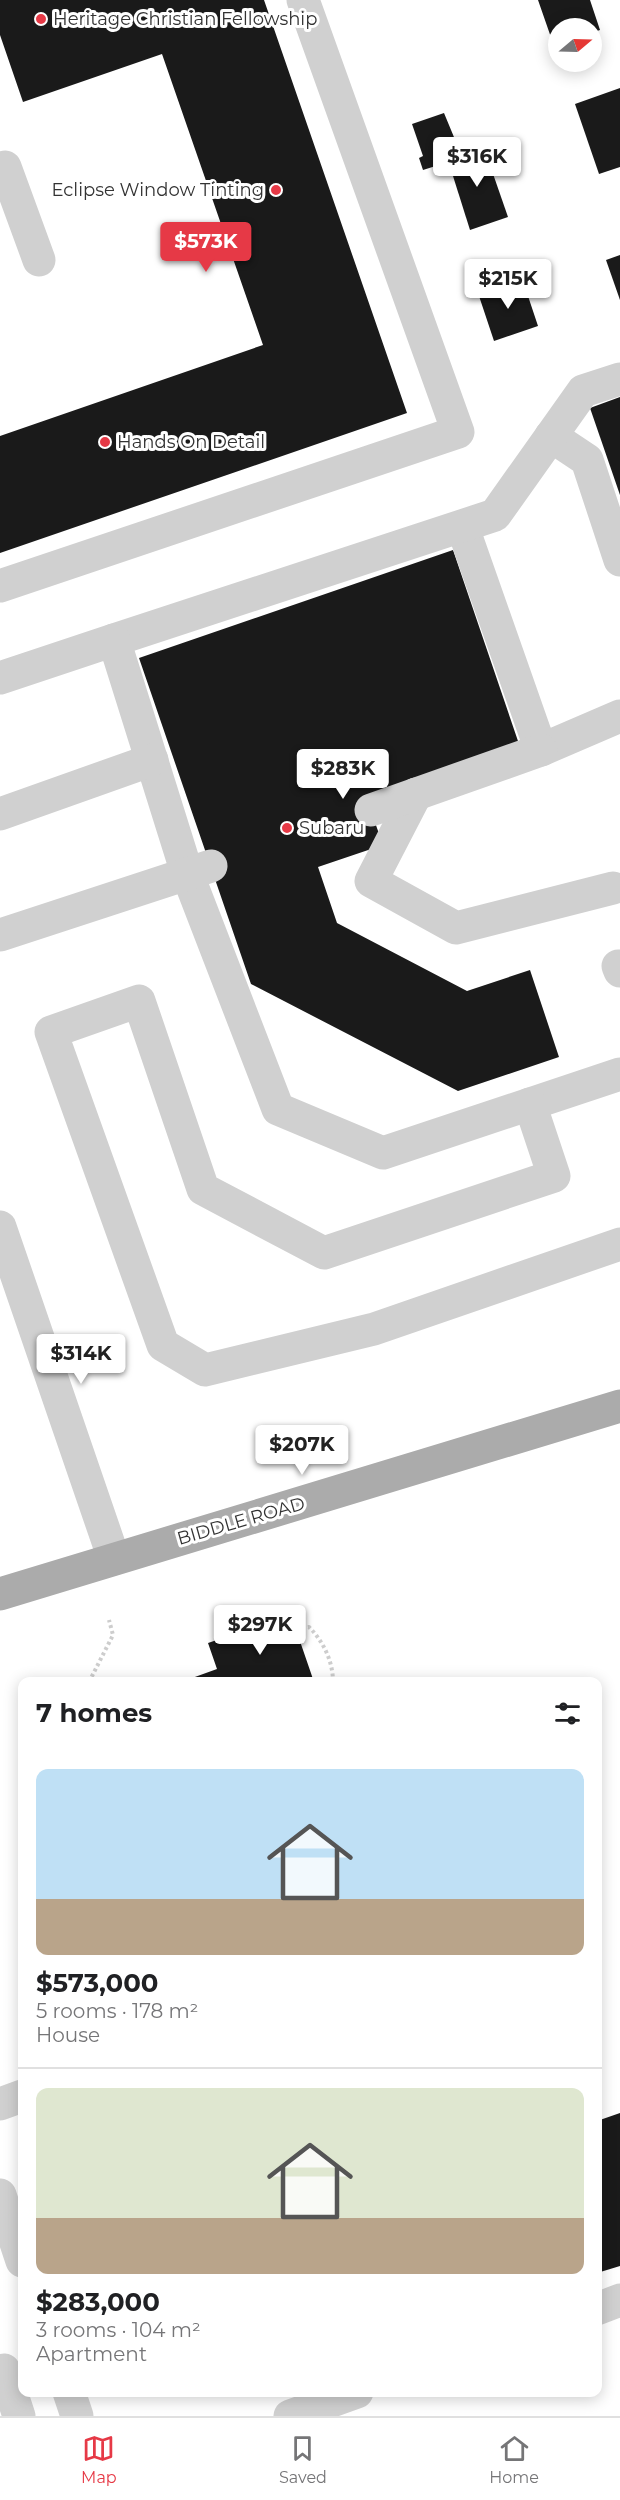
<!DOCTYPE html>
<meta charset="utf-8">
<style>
body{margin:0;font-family:Montserrat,sans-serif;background:#f6f6f6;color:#202124;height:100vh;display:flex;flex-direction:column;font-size:22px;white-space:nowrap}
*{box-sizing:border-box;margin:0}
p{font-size:20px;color:#757577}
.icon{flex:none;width:33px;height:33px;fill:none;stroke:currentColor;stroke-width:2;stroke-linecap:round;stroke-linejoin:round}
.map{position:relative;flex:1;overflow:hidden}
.panel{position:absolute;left:18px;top:1677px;width:584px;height:720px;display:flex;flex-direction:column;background:#fff;border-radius:12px;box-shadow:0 3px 15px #0003}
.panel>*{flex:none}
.needle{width:39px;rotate:71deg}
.buttons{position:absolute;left:548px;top:18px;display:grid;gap:12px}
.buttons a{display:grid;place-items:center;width:54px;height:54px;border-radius:50%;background:#fff;box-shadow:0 3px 15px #0003;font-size:30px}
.price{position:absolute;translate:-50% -51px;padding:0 14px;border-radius:6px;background:#fff;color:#222;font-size:20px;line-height:39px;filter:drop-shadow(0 2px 3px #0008)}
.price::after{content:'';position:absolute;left:50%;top:36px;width:18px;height:14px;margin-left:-9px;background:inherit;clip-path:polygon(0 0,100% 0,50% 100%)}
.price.active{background:#e63946;color:#fff}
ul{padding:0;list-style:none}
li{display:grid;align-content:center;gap:12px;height:318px;padding:0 18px}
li+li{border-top:2px solid #e0e0e0}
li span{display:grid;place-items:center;height:186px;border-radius:12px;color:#555}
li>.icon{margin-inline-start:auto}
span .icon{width:108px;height:108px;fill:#fffc;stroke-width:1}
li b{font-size:26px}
h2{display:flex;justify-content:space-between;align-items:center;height:72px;padding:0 18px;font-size:26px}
.tab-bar{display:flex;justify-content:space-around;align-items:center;height:84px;border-top:2px solid #e0e0e0;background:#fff;font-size:16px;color:#757577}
.tab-bar a{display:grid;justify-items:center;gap:3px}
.tab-bar .active{color:#e63946}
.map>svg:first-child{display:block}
.building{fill:#1a1a1a}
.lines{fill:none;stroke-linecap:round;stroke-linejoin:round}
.path{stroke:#cdcdcd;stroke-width:4;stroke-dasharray:3 3;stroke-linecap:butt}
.minor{stroke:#d0d0d0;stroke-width:33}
.major{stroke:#ababab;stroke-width:33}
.poi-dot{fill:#e63946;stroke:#fff;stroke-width:2}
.labels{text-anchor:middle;stroke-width:6;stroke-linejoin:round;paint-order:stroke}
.poi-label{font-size:18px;fill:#333;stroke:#fff;text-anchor:start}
.street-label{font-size:18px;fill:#333;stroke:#fff}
</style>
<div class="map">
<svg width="620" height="2416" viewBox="0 0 620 2416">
<rect width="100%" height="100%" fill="#fff"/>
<g class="building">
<path d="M0,0H264L407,413L0,553V436L263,345L162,54L23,102L0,35Z"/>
<path d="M538,0H590L600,30L591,33V28H558V44L554,46Z"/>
<path d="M620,88V167L599,174L575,104Z"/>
<path d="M444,113L456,142L437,149L442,164L423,170L419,158L423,156L412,124Z"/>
<path d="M483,145L508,217L470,230L447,157Z"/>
<path d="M620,255V300L606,260Z"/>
<path d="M522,278L538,326L494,341L478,293Z"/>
<path d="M620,397V495L590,408Z"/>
<path d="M453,550L519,744L366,797L383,845L318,867L337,923L467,991L530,970L559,1057L458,1091L251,984L139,658Z"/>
<path d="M291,1615L314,1682H181L217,1669L208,1643Z"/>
<path d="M620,2113V2266L597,2273V2121Z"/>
</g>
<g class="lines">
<g class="path">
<path d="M296,1629L309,1627C323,1641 333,1661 333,1682"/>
<path d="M89,1682L113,1635L109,1620"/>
</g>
<g class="minor">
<path d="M5,167L39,260"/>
<path d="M551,436L587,460L620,560"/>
<path d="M463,528L541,750L620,716"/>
<path d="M0,586L458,432L303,0"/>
<path d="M114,640L495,515L583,391L620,379"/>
<path d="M0,678L114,640L187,873L278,1109L383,1153L620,1074"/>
<path d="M416,794L371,881L456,928L613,888"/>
<path d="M371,810L541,750"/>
<path d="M0,814L152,760"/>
<path d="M0,935L211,866"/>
<path d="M618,966L620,971"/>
<path d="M530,1104L554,1176L324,1253L203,1189L139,1001L51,1032L163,1345L205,1370L374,1329L620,1244"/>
<path d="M0,1227L114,1559"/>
<path d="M0,2104L22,2096"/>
<path d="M0,2195L22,2261"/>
<path d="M597,2309L620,2300"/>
<path d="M4,2370L19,2416"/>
<path d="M69,2392L77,2416"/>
<path d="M290,2416L357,2392"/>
</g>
<path class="major" d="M0,1594L620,1406"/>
</g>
<g class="poi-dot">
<circle cx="41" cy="19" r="6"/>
<circle cx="276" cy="190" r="6"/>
<circle cx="105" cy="442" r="6"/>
<circle cx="287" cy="828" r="6"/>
</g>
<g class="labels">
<g class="poi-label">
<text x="53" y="25">Heritage Christian Fellowship</text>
<text x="264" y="196" text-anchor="end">Eclipse Window Tinting</text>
<text x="117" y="448">Hands On Detail</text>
<text x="299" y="834">Subaru</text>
</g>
<g class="street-label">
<text transform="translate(241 1521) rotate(-16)" y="6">BIDDLE ROAD</text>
</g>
</g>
</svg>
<div class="buttons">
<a><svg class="needle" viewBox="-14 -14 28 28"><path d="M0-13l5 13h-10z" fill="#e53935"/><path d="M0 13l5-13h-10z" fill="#757577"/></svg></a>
</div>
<b class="price" style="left:477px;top:188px">$316K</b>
<b class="price active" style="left:206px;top:273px">$573K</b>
<b class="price" style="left:508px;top:310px">$215K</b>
<b class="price" style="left:343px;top:800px">$283K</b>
<b class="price" style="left:81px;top:1385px">$314K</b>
<b class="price" style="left:302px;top:1476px">$207K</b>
<b class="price" style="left:260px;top:1656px">$297K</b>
<section class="panel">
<h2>7 homes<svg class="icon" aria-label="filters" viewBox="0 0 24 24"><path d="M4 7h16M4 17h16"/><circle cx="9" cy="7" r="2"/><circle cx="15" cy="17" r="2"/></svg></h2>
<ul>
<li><span style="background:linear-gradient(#bfe0f5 70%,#b9a48a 0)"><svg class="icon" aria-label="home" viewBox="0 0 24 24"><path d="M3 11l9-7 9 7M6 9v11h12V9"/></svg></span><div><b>$573,000</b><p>5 rooms · 178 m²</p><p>House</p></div></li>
<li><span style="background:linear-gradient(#dfe7d0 70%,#b9a48a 0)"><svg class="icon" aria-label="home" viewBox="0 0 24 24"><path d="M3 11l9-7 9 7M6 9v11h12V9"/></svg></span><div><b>$283,000</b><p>3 rooms · 104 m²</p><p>Apartment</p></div></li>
</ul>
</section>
</div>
<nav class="tab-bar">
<a class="active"><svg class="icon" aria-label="map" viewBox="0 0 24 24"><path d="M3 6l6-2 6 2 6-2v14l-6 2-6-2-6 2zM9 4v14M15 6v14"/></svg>Map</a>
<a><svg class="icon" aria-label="saved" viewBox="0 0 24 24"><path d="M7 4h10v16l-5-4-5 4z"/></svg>Saved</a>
<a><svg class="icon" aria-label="home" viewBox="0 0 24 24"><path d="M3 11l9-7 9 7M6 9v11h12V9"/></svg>Home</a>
</nav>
